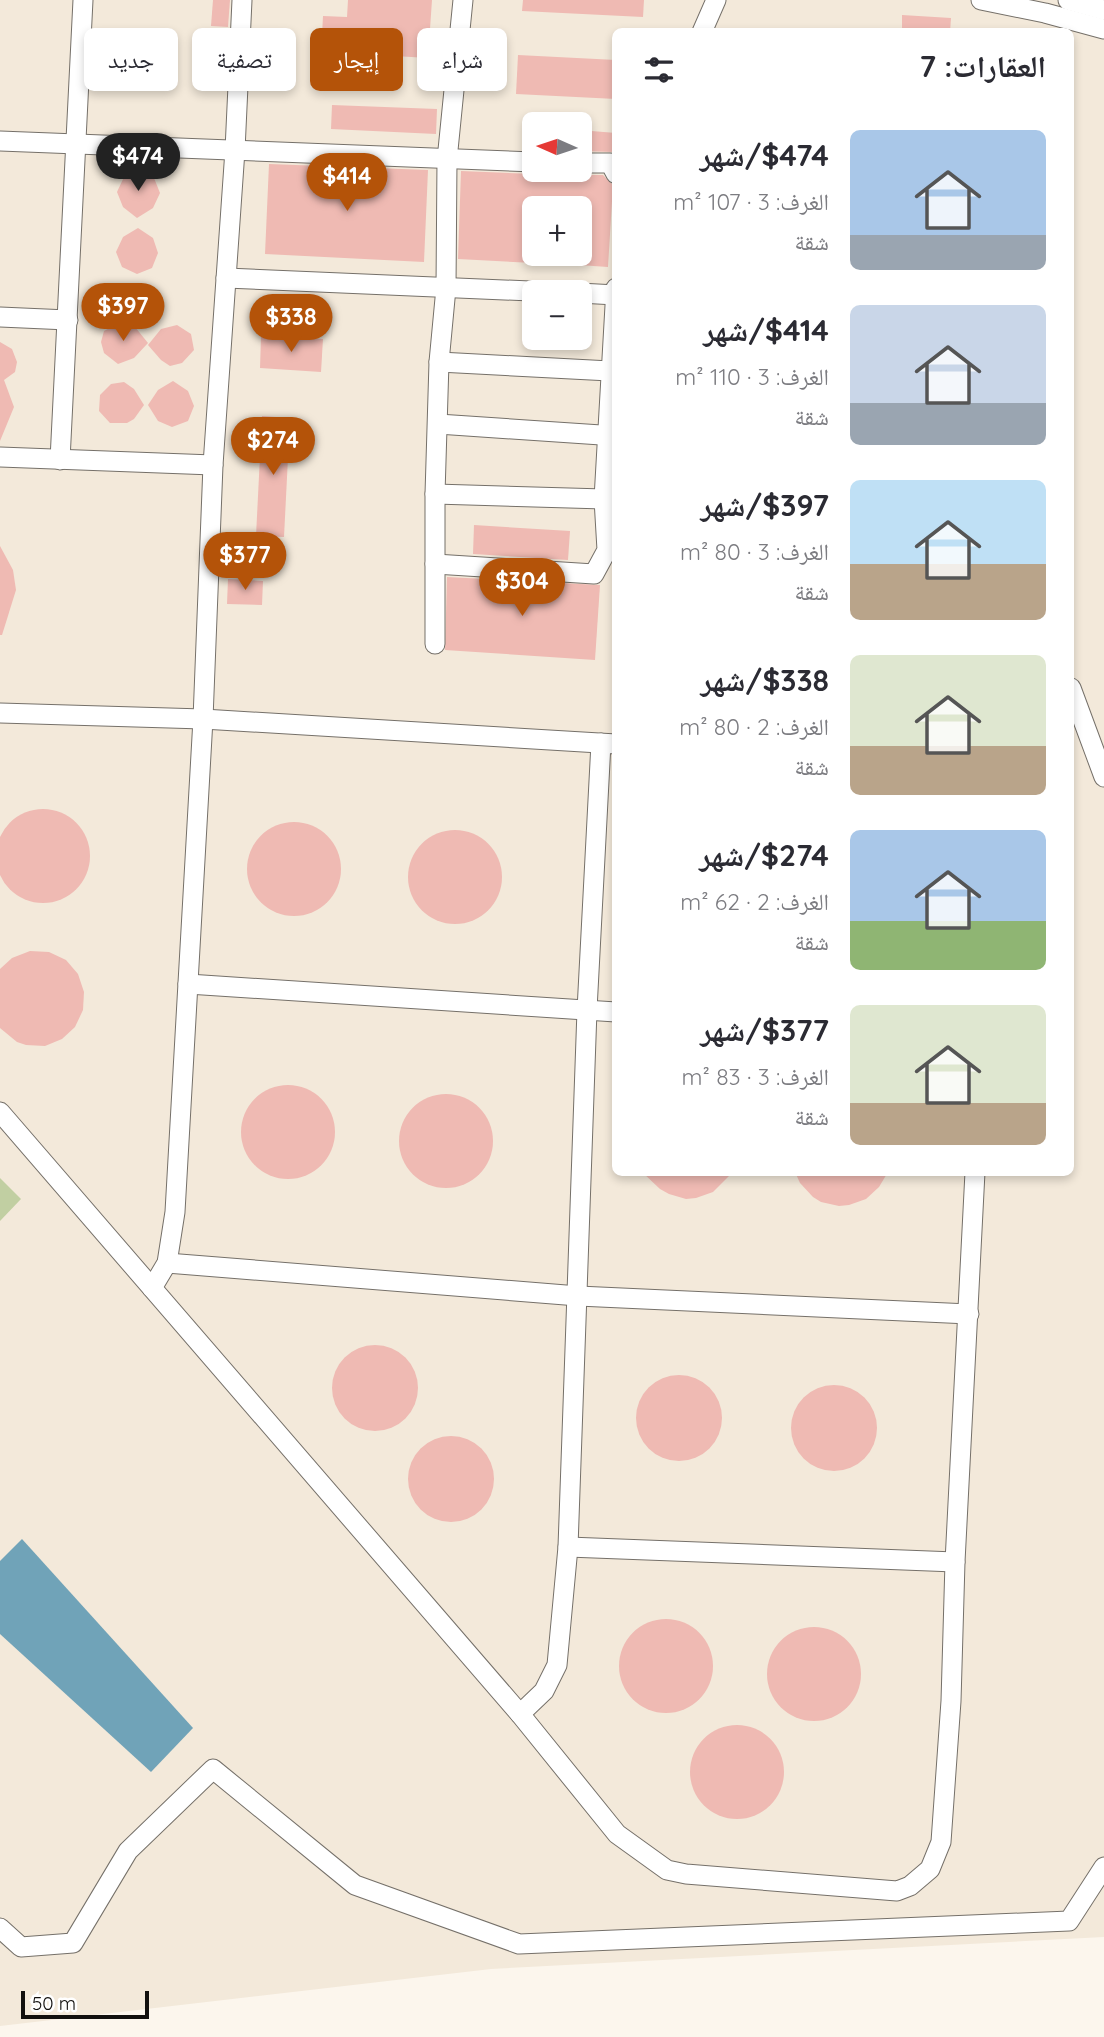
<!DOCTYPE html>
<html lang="ar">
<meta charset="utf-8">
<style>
body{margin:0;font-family:Quicksand,"Noto Naskh Arabic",sans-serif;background:#f2f2f3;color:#2b2b33;direction:rtl;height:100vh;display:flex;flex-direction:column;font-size:26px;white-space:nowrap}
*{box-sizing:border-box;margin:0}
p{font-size:23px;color:#7c7c81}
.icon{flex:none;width:38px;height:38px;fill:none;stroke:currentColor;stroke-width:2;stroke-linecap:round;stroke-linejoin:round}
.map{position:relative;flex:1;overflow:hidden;direction:ltr}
.drawer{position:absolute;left:612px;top:28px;width:462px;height:1148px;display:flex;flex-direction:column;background:#fff;border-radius:10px;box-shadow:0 4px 10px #0003;direction:rtl}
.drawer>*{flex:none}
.hud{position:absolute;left:21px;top:28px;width:486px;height:63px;direction:rtl;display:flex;gap:14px}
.needle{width:46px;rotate:273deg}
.buttons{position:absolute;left:522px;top:112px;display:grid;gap:14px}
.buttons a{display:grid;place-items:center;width:70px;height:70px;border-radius:10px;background:#fff;box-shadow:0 4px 10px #0003;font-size:35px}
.scale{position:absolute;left:21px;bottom:18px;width:128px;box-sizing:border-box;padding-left:7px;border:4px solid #12100e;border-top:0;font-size:19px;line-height:24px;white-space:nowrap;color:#12100e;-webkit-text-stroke:5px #fff;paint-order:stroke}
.price{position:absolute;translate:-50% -60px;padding:0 16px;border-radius:24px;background:#b45309;color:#fff;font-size:23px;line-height:46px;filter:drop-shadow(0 2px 4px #0008)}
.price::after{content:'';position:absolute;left:50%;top:42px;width:21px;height:16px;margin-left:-10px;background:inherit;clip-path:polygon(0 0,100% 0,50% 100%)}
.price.selected{background:#222;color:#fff}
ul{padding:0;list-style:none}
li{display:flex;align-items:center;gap:21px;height:175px;padding:0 28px}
li span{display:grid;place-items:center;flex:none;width:196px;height:140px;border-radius:10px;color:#555}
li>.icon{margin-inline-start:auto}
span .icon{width:84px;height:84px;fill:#fffc;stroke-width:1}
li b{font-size:30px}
h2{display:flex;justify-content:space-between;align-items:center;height:84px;padding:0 28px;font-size:30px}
.chip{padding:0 24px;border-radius:10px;background:#fff;box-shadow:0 4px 10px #0003;font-size:24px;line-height:63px}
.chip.selected{background:#b45309;color:#fff}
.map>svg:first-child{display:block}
.built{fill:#f3e9da;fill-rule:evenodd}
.forest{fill:#c1cfa2}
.water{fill:#70a3b8}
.building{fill:#efbab3}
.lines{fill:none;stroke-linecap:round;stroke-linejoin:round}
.minor-casing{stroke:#757069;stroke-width:21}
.minor{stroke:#fff;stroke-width:19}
</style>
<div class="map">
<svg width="1104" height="2037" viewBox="0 0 1104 2037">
<rect width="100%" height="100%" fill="#fcf6ed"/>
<path class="built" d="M0,0H1104V1937L491,1969L0,2026ZM616,32H1071V1172H616ZM534,124H579V170H534ZM534,208H579V254H534ZM534,292H579V338H534Z"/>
<path class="forest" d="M0,1178L21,1199L0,1221Z"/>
<path class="water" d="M22,1539L193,1728L151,1772L0,1634V1561Z"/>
<g class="building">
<path d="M213,0H230L228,27L211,26Z"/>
<path d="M348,0H432L428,58L345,53L346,36L322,35L323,16L347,17Z"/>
<path d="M523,0H644L643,17L522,11Z"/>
<path d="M902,15L951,18L950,32H902Z"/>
<path d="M518,55L616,60V99L516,94Z"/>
<path d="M332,105L437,109L436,134L331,129Z"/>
<path d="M579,130L616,133V150L614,152L579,151Z"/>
<path d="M269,164L428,170L424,262L265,254Z"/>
<path d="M139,171L154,178L160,193L153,208L137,218L123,207L117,192L124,177Z"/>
<path d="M461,171L534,174L542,171L571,172L579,175H603L613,185L608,267L579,265V208H534V263L458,259Z"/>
<path d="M138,228L153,238L158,253L152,268L137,274L122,267L116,252L123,237Z"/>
<path d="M119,323L135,327L148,343L134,358L118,364L104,353L101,342L104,331Z"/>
<path d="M177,325L191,334L194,350L182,363L170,366L161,360L148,345L161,329Z"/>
<path d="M261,336L323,339L321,372L260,368Z"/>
<path d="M0,342L12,349L17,362L15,372L4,380L14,407L0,441Z"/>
<path d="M173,381L188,391L194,406L188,421L172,427L158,421L148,405L158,390Z"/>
<path d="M124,382L134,389L144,405L134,419L127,423H110L99,411L100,395L111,384Z"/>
<path d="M262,416L290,418L284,537L256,536Z"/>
<path d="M474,525L570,531L568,560L473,554Z"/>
<path d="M0,546L13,570L16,590L2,635H0Z"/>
<path d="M447,577L600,585L595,660L445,650Z"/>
<path d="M228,579L263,581L262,605L227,604Z"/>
<circle cx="43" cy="856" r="47"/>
<circle cx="294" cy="869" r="47"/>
<circle cx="455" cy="877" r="47"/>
<path d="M30,951L49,952L66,960L78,974L84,992L83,1010L75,1027L62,1039L45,1046L26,1045L17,1042L0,1028V969L12,958Z"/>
<circle cx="288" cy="1132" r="47"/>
<circle cx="446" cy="1141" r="47"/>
<path d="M642,1172H733L713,1192L696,1198L686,1199L669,1194L660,1189Z"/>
<path d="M795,1172H888L879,1187L866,1199L849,1205L839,1206L821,1202L813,1197L800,1183Z"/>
<circle cx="375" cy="1388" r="43"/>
<circle cx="679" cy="1418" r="43"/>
<circle cx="834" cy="1428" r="43"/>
<circle cx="451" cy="1479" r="43"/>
<circle cx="666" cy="1666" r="47"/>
<circle cx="814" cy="1674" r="47"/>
<circle cx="737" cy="1772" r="47"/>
</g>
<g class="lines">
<g class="minor-casing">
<g id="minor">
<path d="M981,0L1045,13L1104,29"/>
<path d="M1068,0L1104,10"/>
<path d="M702,32L716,0"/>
<path d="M0,141L534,162"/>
<path d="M579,163H610L616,174"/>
<path d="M226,278L553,292"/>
<path d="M579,293L616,295"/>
<path d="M0,317L68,320"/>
<path d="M439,362L610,371"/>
<path d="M438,424L616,436"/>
<path d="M0,457L213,465"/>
<path d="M60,460L83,0"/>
<path d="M435,494L604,499"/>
<path d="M435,564L594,574L607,550L604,499L616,288"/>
<path d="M435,644V494L439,362L446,288L447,160L463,0"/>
<path d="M1071,688L1104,777"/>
<path d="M0,713L203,719L616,744"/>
<path d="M188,984L616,1012"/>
<path d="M0,1112L520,1714L617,1834L667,1870L686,1874L897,1891L910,1886L930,1869L941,1842L951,1701L955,1562L975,1172"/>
<path d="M167,1263L578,1296L969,1314"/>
<path d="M152,1288L167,1263L175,1212L203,719L213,465L235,150L242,0"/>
<path d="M568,1547L955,1562"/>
<path d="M520,1714L544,1691L557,1665L568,1547L587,1010L601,743"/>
<path d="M0,1928L21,1947L73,1943L128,1851L213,1769L355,1885L519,1944L1069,1921L1104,1867"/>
</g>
</g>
<use href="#minor" class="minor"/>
</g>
</svg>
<div class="buttons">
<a><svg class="needle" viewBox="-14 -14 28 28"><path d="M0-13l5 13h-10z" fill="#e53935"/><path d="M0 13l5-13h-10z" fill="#7c7c81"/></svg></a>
<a>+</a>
<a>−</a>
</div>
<div class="scale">50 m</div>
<b class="price selected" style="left:138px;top:193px">$474</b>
<b class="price" style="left:347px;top:213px">$414</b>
<b class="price" style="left:123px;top:343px">$397</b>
<b class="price" style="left:291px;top:354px">$338</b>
<b class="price" style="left:273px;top:477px">$274</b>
<b class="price" style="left:245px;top:592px">$377</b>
<b class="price" style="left:522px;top:618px">$304</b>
<div class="hud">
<a class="chip">شراء</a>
<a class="chip selected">إيجار</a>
<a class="chip">تصفية</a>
<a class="chip">جديد</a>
</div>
<section class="drawer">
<h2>العقارات: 7<svg class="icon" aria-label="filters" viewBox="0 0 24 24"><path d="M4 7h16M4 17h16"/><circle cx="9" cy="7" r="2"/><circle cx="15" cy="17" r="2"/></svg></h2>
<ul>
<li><span style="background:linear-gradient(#a9c7e8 75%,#9aa5b1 0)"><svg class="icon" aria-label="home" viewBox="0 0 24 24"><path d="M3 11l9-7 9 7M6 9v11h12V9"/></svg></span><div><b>$474/شهر</b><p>الغرف: 3 · 107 m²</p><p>شقة</p></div></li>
<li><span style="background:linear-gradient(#c9d6e8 70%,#9aa5b1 0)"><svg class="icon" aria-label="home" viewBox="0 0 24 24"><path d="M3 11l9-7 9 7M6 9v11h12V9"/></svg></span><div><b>$414/شهر</b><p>الغرف: 3 · 110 m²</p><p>شقة</p></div></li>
<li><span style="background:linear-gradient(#bfe0f5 60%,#b9a48a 0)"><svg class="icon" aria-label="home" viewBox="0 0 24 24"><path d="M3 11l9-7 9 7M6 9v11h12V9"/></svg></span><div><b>$397/شهر</b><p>الغرف: 3 · 80 m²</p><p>شقة</p></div></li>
<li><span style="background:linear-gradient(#dfe7d0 65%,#b9a48a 0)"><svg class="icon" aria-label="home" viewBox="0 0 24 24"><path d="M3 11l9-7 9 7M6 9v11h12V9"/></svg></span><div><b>$338/شهر</b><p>الغرف: 2 · 80 m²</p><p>شقة</p></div></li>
<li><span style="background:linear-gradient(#a9c7e8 65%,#8fb573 0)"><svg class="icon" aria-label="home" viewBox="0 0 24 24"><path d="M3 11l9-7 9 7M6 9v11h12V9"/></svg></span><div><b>$274/شهر</b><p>الغرف: 2 · 62 m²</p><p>شقة</p></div></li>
<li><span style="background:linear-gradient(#dfe7d0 70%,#b9a48a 0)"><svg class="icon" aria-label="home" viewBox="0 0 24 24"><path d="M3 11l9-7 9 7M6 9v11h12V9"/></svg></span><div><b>$377/شهر</b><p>الغرف: 3 · 83 m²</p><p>شقة</p></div></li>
</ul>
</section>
</div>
